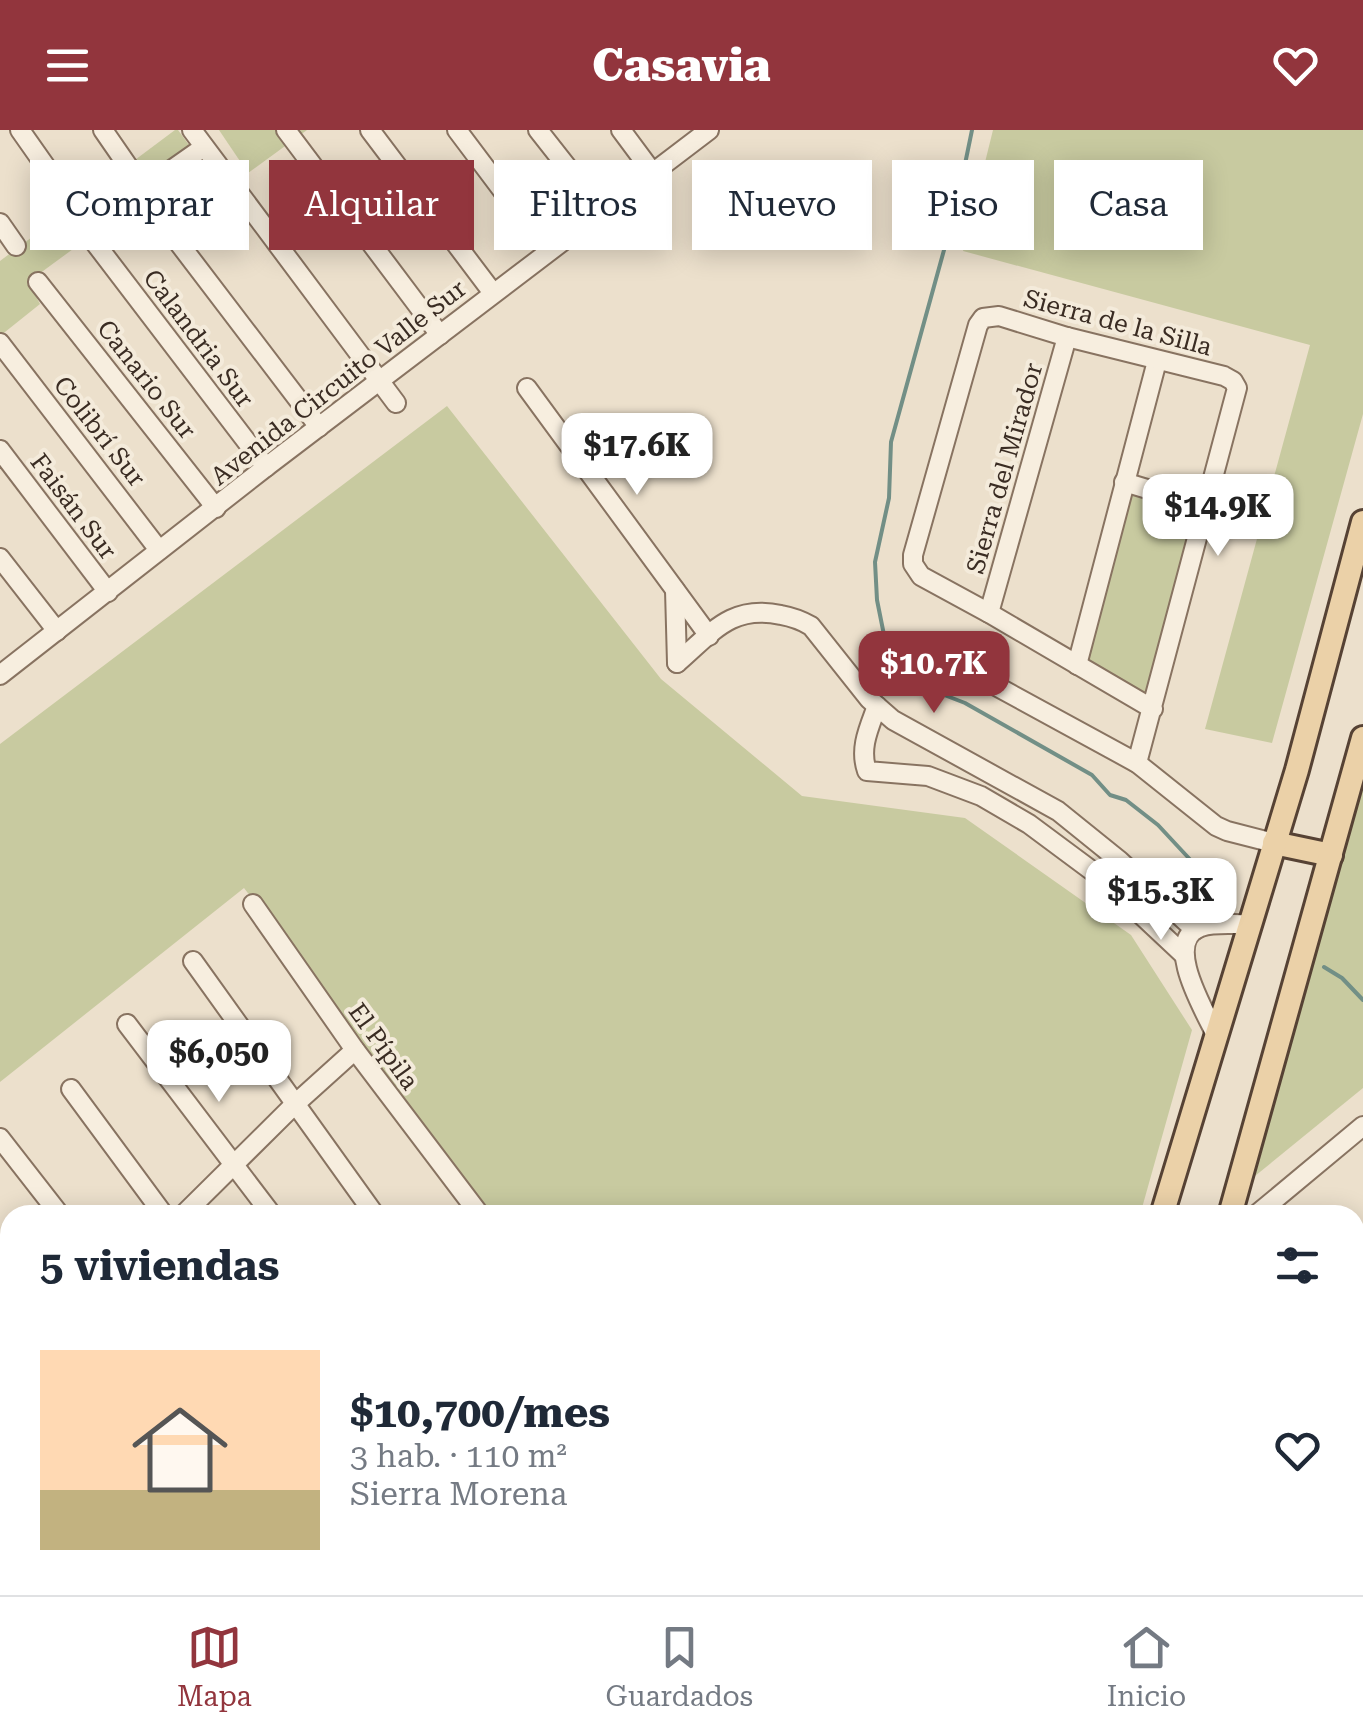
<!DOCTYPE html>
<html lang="es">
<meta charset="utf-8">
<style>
body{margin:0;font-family:"Roboto Serif",serif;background:#f6f6f7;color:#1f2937;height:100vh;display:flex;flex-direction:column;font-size:38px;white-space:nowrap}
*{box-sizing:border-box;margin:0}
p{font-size:32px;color:#747a83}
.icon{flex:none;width:55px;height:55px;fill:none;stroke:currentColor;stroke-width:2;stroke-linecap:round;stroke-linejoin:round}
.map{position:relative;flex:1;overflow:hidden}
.details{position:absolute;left:0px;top:1075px;width:1365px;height:390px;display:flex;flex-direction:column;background:#fff;border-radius:30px 30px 0 0;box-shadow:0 5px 25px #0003}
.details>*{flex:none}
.top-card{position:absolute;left:30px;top:30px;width:1305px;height:90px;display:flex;gap:20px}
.price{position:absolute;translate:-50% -85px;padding:0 22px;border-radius:20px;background:#fff;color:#222;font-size:32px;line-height:65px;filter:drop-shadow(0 2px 5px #0008)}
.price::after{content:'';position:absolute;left:50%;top:60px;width:30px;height:22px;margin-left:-15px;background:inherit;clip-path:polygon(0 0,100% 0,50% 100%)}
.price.selected{background:#92353d;color:#fff}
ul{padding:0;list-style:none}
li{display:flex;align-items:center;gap:30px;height:250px;padding:0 40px}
li span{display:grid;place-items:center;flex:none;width:280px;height:200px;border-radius:0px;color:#555}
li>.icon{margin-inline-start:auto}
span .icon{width:120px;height:120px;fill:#fffc;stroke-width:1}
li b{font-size:42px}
h2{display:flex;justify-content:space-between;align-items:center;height:120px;padding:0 40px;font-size:42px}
.chip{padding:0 35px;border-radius:0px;background:#fff;box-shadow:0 5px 25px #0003;font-size:35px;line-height:90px}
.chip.selected{background:#92353d;color:#fff}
header{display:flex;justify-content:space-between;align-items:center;height:130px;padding:0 40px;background:#92353d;color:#fff;font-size:45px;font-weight:800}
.menu{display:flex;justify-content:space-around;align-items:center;height:140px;border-top:2px solid #e0e1e3;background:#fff;font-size:28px;color:#747a83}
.menu a{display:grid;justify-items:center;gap:5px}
.menu .selected{color:#92353d}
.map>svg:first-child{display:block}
.green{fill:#c8caa0}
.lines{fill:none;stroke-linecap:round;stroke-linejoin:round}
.stream{stroke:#728f86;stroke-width:4}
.minor-casing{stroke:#887361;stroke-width:22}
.major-casing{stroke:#564234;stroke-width:28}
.minor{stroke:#f7eedf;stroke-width:18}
.major{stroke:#ebd1a8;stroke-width:22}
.labels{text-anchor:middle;stroke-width:8;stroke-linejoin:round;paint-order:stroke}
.street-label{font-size:25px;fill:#3a2c23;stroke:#f4ebdb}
</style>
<header><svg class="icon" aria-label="menu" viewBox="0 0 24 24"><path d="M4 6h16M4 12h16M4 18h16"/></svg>Casavia<svg class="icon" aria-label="heart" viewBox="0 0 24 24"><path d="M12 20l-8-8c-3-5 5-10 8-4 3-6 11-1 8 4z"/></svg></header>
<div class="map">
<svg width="1363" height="1465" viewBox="0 0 1363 1465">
<rect width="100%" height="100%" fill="#ece0cc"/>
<g class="green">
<path d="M175,0H178L210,44L129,104L114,89L28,152L40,174L0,206V131Z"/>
<path d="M219,0H307L248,43Z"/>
<path d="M993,0H1363V284L1272,613L1205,599L1310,215L963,121Z"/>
<path d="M447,276L661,549L802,666L965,688L1131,805L1192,900L1140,1085H493L244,758L0,952V614Z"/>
<path d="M1132,364C1156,364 1183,369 1199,388L1149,558L1144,563L1086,528L1125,369Z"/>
<path d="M1363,644V958L1255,1046Z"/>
</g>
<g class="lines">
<g class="stream">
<path d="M972,0L957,73L891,312L889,368L875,432L877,470L885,510L893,526L908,542L934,561L965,573L1092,645L1110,665L1126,670L1158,695L1224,766"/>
<path d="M1324,837L1342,848L1363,870"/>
<path d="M0,1298L10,1312"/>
<path d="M99,1455L104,1465"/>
<path d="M516,1455L530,1465"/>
<path d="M341,1465L349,1455"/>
</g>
<g class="minor-casing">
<g id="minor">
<path d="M20,0L65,64"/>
<path d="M103,0L152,71L162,91L319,297"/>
<path d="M192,0L396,273"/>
<path d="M286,0L440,205"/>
<path d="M370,0L493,163"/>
<path d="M457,0L548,121"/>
<path d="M538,0L601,80"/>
<path d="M621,0L653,43"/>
<path d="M144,59L204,17"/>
<path d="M0,93L16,116"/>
<path d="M92,109L266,337"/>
<path d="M38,152L216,378"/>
<path d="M0,213L159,420"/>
<path d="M527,258L709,506"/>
<path d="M0,320L108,462"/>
<path d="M1124,352L1207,377"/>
<path d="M0,428L57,501"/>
<path d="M675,460L677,533"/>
<path d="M989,483L1067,207"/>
<path d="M917,513L1137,633L1216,696L1227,701L1274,713"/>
<path d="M677,533C712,503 731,474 781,485C792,487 801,490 811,496L869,569L893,590L1058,681L1120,731L1195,800"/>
<path d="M1077,535L1157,231"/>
<path d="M0,545L266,337L709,0"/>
<path d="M877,576C869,598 859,618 867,641L928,646L981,666L1029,694L1103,749L1184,825"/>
<path d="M1137,633L1237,258L1233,251L1224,246L1067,207L999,186L983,188L978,195L913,425V434L921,446L989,483L1153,579"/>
<path d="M253,774L355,920L480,1085"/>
<path d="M193,831L375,1085"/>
<path d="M127,894L272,1085"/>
<path d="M1216,905C1206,883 1161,810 1201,797C1215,792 1235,795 1250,794"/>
<path d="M71,959L164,1085"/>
<path d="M0,1008L60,1085"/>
<path d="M183,1085L294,975L355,920"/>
<path d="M1256,1085L1363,996"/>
<path d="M0,1152L10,1164"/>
<path d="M0,1273L10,1263"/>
<path d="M1355,1293L1363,1278"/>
<path d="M221,1455L228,1465"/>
<path d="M648,1455L655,1465"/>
<path d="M759,1455L766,1465"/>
<path d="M881,1455L884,1465"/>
<path d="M146,1465L161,1455"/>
<path d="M453,1465L458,1459"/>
<path d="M781,1465L794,1455"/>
<path d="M1261,1465L1267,1455"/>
<path d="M1360,1465L1363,1460"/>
</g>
</g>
<g class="major-casing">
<g id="major">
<path d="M1274,713L1331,725"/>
<path d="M1162,1085L1297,640L1363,392"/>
<path d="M1230,1085L1363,608"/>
<path d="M1074,1465L1076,1455"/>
<path d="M1147,1465L1149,1455"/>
</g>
</g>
<use href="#minor" class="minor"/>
<use href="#major" class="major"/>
</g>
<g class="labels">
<g class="street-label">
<text transform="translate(1118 192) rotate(15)" y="9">Sierra de la Silla</text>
<text transform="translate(199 208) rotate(53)" y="9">Calandria Sur</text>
<text transform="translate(147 249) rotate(52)" y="9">Canario Sur</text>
<text transform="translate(338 252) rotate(-38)" y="9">Avenida Circuito Valle Sur</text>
<text transform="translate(100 301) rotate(52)" y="9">Colibrí Sur</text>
<text transform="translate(1004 338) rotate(-74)" y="9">Sierra del Mirador</text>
<text transform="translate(74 376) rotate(53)" y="9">Faisán Sur</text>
<text transform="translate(384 916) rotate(54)" y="9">El Pípila</text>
</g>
</g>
</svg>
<b class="price" style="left:637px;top:368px">$17.6K</b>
<b class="price" style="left:1218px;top:429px">$14.9K</b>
<b class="price selected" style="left:934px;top:586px">$10.7K</b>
<b class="price" style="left:1161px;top:813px">$15.3K</b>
<b class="price" style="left:219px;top:975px">$6,050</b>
<div class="top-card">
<a class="chip">Comprar</a>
<a class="chip selected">Alquilar</a>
<a class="chip">Filtros</a>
<a class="chip">Nuevo</a>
<a class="chip">Piso</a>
<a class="chip">Casa</a>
</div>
<section class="details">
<h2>5 viviendas<svg class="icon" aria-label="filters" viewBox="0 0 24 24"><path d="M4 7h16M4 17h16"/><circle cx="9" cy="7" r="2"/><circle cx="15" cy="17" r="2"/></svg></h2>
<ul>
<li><span style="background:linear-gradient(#ffd9b3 70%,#c2b280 0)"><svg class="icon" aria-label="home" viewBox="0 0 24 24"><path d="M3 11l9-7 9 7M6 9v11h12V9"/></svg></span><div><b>$10,700/mes</b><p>3 hab. · 110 m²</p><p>Sierra Morena</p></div><svg class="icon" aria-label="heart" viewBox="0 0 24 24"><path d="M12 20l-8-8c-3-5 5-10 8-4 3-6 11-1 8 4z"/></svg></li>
</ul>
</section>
</div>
<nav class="menu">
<a class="selected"><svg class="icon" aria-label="map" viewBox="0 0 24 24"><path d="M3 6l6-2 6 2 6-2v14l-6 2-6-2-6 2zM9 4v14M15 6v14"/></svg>Mapa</a>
<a><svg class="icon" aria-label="saved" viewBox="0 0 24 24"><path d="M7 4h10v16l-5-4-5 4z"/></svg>Guardados</a>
<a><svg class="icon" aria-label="home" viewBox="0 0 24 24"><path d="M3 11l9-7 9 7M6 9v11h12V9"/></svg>Inicio</a>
</nav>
